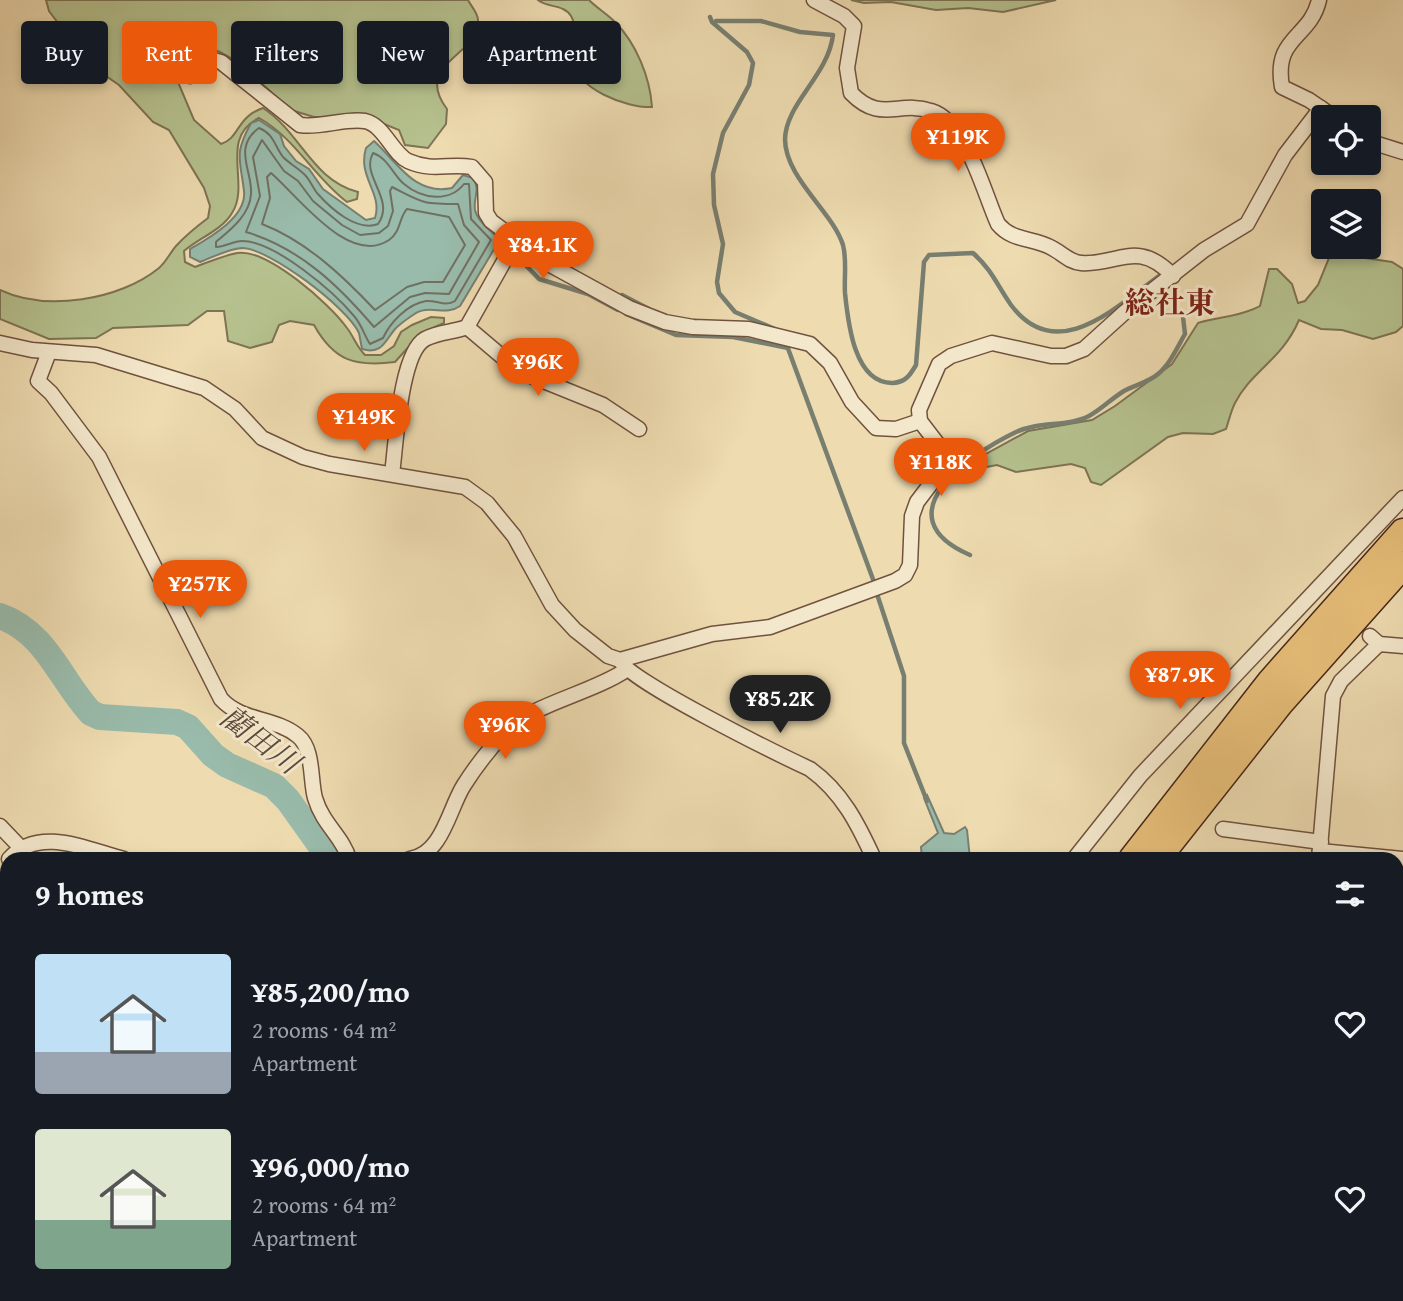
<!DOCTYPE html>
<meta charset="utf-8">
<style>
body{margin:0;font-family:"Gentium Book Plus","Noto Serif JP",serif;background:#242831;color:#f1f3f6;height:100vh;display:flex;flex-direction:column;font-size:26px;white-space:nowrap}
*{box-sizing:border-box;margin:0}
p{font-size:23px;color:#9ea1a6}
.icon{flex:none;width:38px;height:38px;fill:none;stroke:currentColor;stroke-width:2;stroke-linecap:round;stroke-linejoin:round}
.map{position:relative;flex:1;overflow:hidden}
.side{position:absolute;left:0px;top:852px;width:1404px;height:450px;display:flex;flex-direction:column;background:#171b24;border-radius:21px 21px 0 0;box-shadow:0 4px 10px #0003}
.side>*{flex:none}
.banner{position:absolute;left:21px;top:21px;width:700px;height:63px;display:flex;gap:14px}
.controls{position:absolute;left:1311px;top:105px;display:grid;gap:14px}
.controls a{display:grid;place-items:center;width:70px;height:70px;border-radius:7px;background:#171b24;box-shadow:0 4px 10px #0003;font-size:35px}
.price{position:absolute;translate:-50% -60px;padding:0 16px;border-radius:24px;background:#ea580c;color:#fff;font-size:23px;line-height:46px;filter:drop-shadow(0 2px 4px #0008)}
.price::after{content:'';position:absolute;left:50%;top:42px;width:21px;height:16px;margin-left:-10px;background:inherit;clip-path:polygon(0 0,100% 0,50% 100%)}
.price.active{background:#222;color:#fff}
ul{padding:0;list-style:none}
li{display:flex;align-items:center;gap:21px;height:175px;padding:0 35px}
li span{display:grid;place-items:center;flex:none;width:196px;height:140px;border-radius:7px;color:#555}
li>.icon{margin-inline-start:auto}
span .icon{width:84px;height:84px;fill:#fffc;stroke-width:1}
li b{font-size:30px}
h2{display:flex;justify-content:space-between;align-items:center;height:84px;padding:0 35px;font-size:30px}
.pill{padding:0 24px;border-radius:7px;background:#171b24;box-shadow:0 4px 10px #0003;font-size:24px;line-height:63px}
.pill.active{background:#ea580c;color:#fff}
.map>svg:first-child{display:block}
.green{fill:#b5c18e;stroke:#7e7354;stroke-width:2}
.water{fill:#99bbab;stroke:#787f71;stroke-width:2}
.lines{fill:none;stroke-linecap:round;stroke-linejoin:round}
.shore{stroke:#707062;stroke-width:2}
.stream{stroke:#787f71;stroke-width:4.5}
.river{stroke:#99bbab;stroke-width:26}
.street-casing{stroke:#70523f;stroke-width:17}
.highway-casing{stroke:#462519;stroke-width:29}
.street{stroke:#f4e8cc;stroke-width:14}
.highway{stroke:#e7be78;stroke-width:26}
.labels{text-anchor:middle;stroke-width:6;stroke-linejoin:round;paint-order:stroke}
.neighbourhood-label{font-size:30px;font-weight:bold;fill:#7a1f14;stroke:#f4e8cc}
.water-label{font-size:30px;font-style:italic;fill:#5b4a3e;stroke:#f4e8cc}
</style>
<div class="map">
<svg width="1403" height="1301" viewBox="0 0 1403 1301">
<rect width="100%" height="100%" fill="#eedbb0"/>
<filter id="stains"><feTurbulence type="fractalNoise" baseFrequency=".00286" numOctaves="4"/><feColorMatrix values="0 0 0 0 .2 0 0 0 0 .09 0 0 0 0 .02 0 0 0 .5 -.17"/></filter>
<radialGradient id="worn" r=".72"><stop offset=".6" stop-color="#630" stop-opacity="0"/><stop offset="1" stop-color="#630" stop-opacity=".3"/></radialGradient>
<g class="green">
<path d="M46,0H468C471,6 478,13 478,20C481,55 412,63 447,109L446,124L428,148L405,145L399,130L357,113L338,117H314L291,110L238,62L220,52L181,39L168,45L172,68L194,120L221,144C240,138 236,117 263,108C301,133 312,180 358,192L357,199L347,202C314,177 295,138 259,118C218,138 251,184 232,213C222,230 199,238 184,251L185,262L195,267C208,262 223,256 237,253C267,248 330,304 347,328C354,337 356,346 365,355H381L394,346L401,332L412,325L431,317L444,318V323L421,333L395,362C355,367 334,361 314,325L290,321L279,325L272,342L250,348L228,341L224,311H207L188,325L113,328L96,338L49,339L0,319V290C46,312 120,300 159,268C166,262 170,253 176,246C186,235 196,227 208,218L210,206L204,188L169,130L153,122L119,85L90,65L49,11Z"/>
<path d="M538,0H589C597,8 607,14 615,22C636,43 650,77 652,107C626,108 576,89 573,60C571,46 579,30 571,16C564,4 547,8 538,0Z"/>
<path d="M851,0H1056L1003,12L968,8L936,10L891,2L864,3Z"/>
<path d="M1331,253L1392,262L1403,269V326L1396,332L1373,339L1342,330L1321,329L1299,320C1282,360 1252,370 1235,403C1231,411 1229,420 1226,429L1213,434L1183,433L1168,437L1101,485L1091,482L1085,468L1071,464L1016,472L997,465L976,469L971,462L1028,431L1092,420L1115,406L1172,364L1198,323C1218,317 1242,316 1260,306L1269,269H1277L1292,284L1298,303L1305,301L1318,285Z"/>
<path d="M182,1295L185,1301H142L140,1296Z"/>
<path d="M401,1295H471L468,1301H399Z"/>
<path d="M769,1295H809L806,1301H773Z"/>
</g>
<g class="water">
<path d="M259,120L280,134L284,146L296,161L309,169L323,189L366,220L375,218C383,193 357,177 366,148L374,141C398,163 415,196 452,188L463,175L473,178C481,190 473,197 475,210C477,221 497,238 505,242L503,246H496L460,306C445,317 429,303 413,315C407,319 400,324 395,329C385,341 382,355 362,349C361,344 360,338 359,333C348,308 269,248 242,248C228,249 213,257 200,262L190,257V249C209,238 247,217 244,191C240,158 234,154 251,123Z"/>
<path d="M927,795L944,833L954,834L965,827L967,830L970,859H922L921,847L938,833L924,798Z"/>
</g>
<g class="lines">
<g class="shore">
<path d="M259,128C274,134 274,145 283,157C290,164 298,168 305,175C310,180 313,188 317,193C331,209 357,232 378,224C396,199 360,176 373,153C388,158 393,175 404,184C423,200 450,202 464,184H469L471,219L491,240L455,301C445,307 437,300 426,301C407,304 390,323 383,338L370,344C364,335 362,325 354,316C334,292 275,241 242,241C233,241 225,247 216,247V242C230,230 250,215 251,194C253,172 232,147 259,128Z"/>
<path d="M262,140L284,171L298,181L313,201L342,225L360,235L379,233L388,226L393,211L390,191L392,187C424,203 421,204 458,204L464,225L479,242L449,294L425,293L410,297L374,327C339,286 300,248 246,232L260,196L253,157Z"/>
<path d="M271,173C297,195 349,267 389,240C401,232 399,217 407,209L449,217L465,245L443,282H424L407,287L375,310C343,276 306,241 262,224L270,198L267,177Z"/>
</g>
<g class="stream">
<path d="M710,17L712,22L747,52L753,63L749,85L723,133L713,174L714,205L723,244L717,282L719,293L735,312L775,329"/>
<path d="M716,21H761L800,32L833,35C828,76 786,103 785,139C785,178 833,212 843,245C847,260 844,278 845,293C848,322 854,384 893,383C906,382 910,375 916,365L924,262L929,255L973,253C992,270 997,285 1011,305C1057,366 1116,307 1159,276"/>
<path d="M512,251L539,279L588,294L618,310"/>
<path d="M622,295L649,309"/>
<path d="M626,314L676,335L733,337L788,348"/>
<path d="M786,343L874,582"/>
<path d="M970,555C881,516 968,455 1016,432C1039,421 1068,427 1089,416C1102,409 1112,398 1124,391C1135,385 1149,382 1158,374C1170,364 1177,348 1185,334L1183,317"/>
<path d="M877,594L904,676V743L927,801"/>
</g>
<g class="river">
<path d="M0,616C47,633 60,680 91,713L100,717L177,722L188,727L213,755L227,765L274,786L288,800L330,859"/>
<path d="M722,1295L726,1301"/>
</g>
<g class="street-casing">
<g id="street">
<path d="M814,0L844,16L854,26L847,68L851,93C881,124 899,100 931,111C967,122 984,194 998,224C1013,242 1033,237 1052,248C1062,253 1069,262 1081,263C1117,266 1137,238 1173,276"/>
<path d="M1319,0C1310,39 1273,36 1282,87L1309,100L1334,117"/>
<path d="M190,76C200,63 204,56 221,62L300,125C322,128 344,118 365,121C384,125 392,153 408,161C433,172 449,163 472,167L485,182L486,213L491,221L547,263L629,308L665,322L693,327L749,329L810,344L830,363L852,402L876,428L896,429L920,421"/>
<path d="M1368,141L1403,152"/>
<path d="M467,327L519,371L603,405L639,429"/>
<path d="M0,343L32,350L96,355L204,388L235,409L262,438L303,457L329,464L465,487L487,503L514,536L552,605L575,630L608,656L620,660L712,634L770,627L895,581L905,575L910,565L912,516L917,502L942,469L943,451L920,421L919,410L939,364L951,356L992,343L1051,356H1066L1084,349L1125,312L1204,250L1247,224L1285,155L1321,108"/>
<path d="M49,352L38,381L51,393L99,457L221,699C242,722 275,717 298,736C314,749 310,780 315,798C323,825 343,837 349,859"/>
<path d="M392,474C396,445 400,353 425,339C438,332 454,332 467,327L516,240"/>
<path d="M1370,636L1379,644L1403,646"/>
<path d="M620,660C625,679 782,756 810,769C842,792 858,824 874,859"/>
<path d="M0,826L21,848"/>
<path d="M1223,829L1321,842"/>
<path d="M1320,851L1403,859"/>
<path d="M9,859C39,825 88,850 124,859"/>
<path d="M410,859C443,854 449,808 464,785C476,766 492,746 507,730C529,706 594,692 626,670"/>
<path d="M1074,859L1140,776L1403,498"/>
<path d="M1319,859L1333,696L1341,681L1379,644"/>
<path d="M1396,919H1403"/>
<path d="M1396,980L1403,981"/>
<path d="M1396,1043L1403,1044"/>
<path d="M0,1147L7,1143"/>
<path d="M0,1270L7,1264"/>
<path d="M522,1295L526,1301"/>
<path d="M737,1295L741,1301"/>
<path d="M1163,1295L1170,1301"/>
<path d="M273,1301L279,1295"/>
<path d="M1262,1301L1403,1296"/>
</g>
</g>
<g class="highway-casing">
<g id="highway">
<path d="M1132,859L1271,681L1403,532"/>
<path d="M1157,859L1281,702L1403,565"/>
<path d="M859,1301L862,1295"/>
<path d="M884,1301L887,1295"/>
</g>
</g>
<use href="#street" class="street"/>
<use href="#highway" class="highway"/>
</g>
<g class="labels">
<g class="neighbourhood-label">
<text x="1170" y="313">総社東</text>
</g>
<g class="water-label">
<text transform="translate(260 740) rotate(37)" y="10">藺田川</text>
</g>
</g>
<rect width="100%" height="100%" filter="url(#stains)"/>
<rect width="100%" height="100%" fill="url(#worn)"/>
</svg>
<div class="controls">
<a><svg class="icon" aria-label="locate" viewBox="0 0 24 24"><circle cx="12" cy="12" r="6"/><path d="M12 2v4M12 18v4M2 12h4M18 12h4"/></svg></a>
<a><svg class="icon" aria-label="layers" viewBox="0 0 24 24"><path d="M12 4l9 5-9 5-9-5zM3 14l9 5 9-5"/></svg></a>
</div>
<b class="price" style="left:958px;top:173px">¥119K</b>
<b class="price" style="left:543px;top:281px">¥84.1K</b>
<b class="price" style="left:538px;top:398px">¥96K</b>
<b class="price" style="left:364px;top:453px">¥149K</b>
<b class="price" style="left:941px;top:498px">¥118K</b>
<b class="price" style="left:200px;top:620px">¥257K</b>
<b class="price" style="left:1180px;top:711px">¥87.9K</b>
<b class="price active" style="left:780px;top:735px">¥85.2K</b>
<b class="price" style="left:505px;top:761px">¥96K</b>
<div class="banner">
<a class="pill">Buy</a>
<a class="pill active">Rent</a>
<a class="pill">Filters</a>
<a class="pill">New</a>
<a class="pill">Apartment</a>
</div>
<section class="side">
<h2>9 homes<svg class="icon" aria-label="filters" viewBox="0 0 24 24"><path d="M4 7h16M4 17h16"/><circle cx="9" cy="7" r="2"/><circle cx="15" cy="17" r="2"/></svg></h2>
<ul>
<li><span style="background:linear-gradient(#bfe0f5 70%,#9aa5b1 0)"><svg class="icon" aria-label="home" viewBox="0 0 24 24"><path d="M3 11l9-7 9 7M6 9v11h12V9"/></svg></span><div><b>¥85,200/mo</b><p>2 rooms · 64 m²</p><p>Apartment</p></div><svg class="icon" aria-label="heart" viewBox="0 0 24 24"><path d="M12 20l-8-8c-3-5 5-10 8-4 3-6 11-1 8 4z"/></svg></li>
<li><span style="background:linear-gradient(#dfe7d0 65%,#7fa58c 0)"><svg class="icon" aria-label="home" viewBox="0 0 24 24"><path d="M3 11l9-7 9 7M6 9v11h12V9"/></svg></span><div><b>¥96,000/mo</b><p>2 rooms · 64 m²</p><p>Apartment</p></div><svg class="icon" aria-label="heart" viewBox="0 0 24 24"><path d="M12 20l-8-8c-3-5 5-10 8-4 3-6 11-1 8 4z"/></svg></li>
</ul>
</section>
</div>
